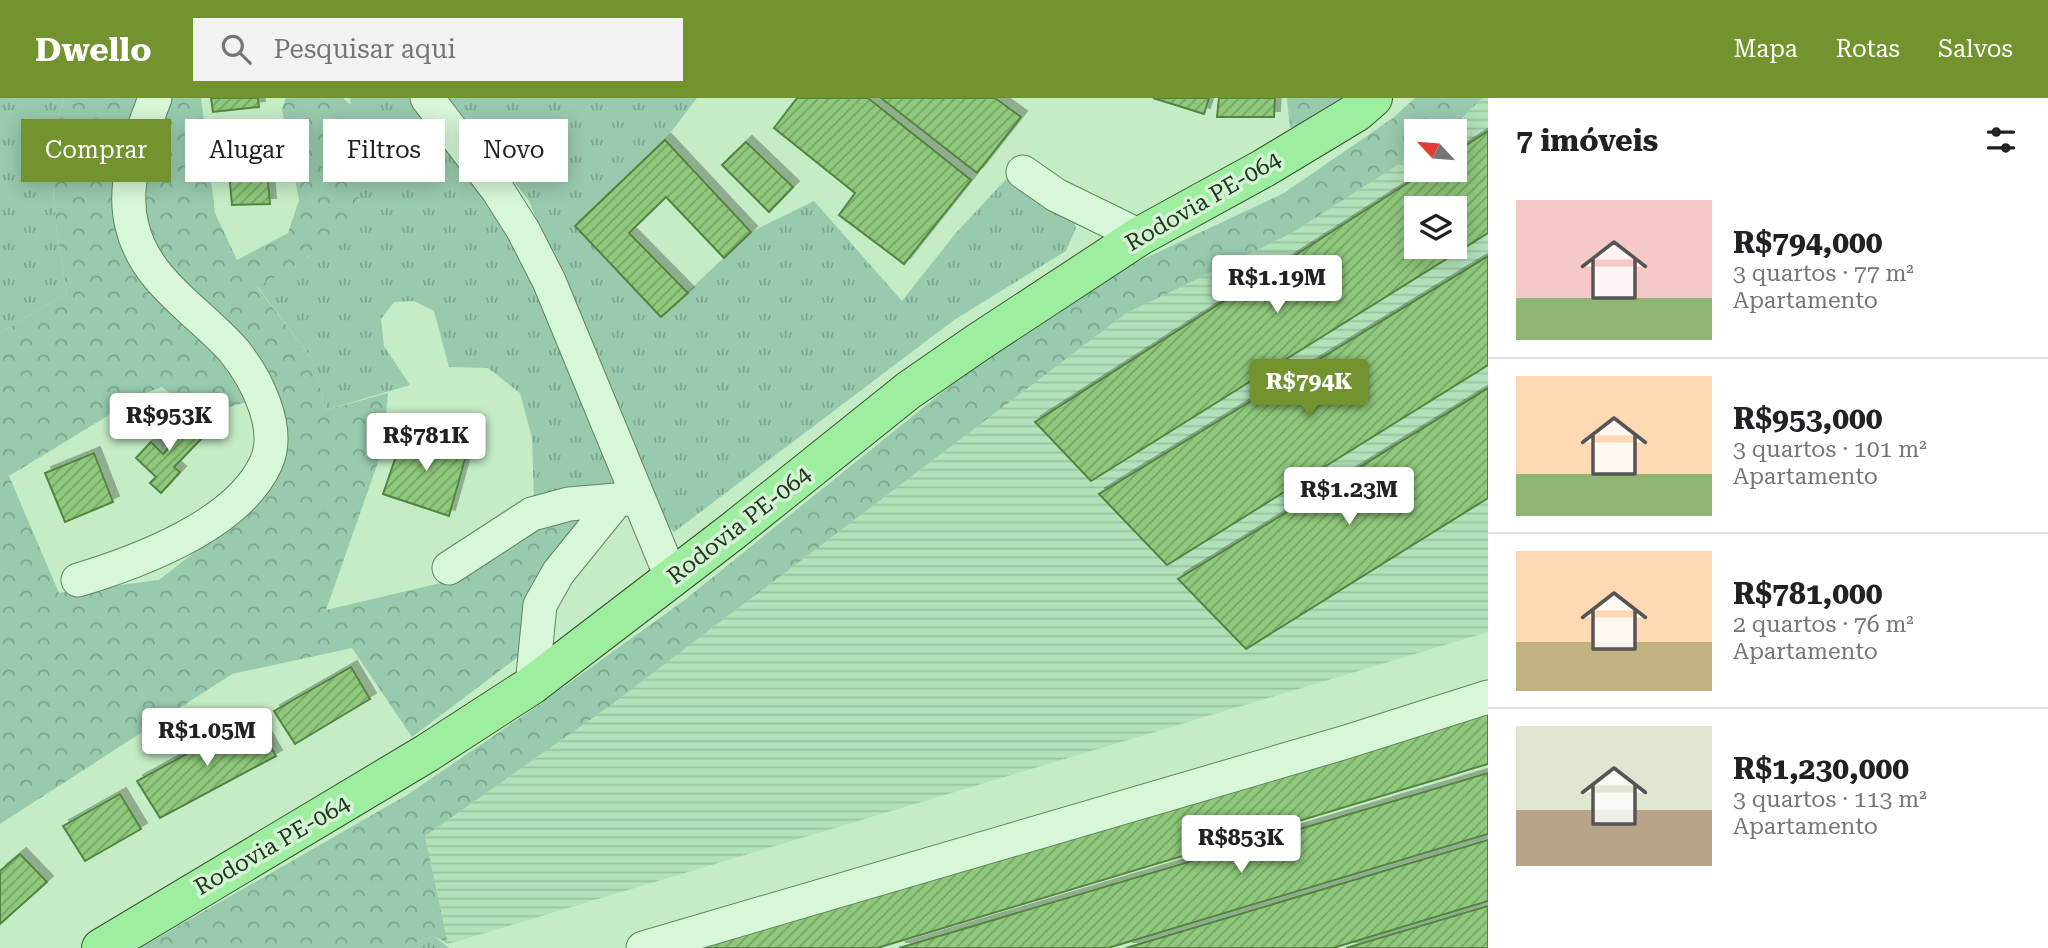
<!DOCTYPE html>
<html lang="pt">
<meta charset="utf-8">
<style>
body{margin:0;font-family:"Roboto Serif",serif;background:#f2f2f2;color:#202124;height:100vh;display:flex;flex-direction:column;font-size:26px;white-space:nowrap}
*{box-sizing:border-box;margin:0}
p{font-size:23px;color:#757577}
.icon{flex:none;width:38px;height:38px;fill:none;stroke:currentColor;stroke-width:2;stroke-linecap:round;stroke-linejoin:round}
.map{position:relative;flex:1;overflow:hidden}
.side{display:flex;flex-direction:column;background:#fff;width:560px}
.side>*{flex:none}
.banner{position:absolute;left:21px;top:21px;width:665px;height:63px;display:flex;gap:14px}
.needle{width:46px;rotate:296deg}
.tools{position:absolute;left:1404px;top:21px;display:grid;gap:14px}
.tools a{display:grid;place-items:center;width:63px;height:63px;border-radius:0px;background:#fff;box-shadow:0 4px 18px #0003;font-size:35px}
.price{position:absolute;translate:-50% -60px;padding:0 16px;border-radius:7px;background:#fff;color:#222;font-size:23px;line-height:46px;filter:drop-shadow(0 2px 4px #0008)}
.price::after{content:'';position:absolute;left:50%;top:42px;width:21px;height:16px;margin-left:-10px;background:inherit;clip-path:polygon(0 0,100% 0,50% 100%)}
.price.current{background:#72932d;color:#fff}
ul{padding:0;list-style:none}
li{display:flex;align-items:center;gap:21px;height:175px;padding:0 28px}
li+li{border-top:2px solid #e0e0e0}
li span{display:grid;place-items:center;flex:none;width:196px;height:140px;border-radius:0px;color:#555}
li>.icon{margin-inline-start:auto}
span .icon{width:84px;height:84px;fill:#fffc;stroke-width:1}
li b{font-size:30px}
h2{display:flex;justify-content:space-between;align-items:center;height:84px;padding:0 28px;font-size:30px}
.tag{padding:0 24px;border-radius:0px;background:#fff;box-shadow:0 4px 18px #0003;font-size:24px;line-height:63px}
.tag.current{background:#72932d;color:#fff}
header{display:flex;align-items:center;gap:42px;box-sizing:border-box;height:98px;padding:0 35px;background:#72932d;color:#fff}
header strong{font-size:33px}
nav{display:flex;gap:38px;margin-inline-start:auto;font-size:24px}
.search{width:490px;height:63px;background:#f2f2f2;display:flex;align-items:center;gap:18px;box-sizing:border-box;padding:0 24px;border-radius:0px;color:#757577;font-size:26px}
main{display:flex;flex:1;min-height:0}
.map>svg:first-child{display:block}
.farmland{fill:url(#farmland-rules);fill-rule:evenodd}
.grass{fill:url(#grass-tufts)}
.forest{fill:url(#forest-crowns)}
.building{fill:url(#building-hatch);stroke:#548442;stroke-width:2;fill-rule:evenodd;filter:url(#shadow)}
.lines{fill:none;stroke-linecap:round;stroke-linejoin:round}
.minor-casing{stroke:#61865b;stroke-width:35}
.major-casing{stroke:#37542f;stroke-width:40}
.minor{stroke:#d7f7d8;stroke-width:33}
.major{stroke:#9dee9e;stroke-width:38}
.labels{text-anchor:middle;stroke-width:7;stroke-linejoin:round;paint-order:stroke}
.street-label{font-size:23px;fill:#23371f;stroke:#d3f4d4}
</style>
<header>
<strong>Dwello</strong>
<div class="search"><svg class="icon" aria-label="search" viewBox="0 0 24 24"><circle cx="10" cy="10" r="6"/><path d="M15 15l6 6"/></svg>Pesquisar aqui</div>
<nav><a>Mapa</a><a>Rotas</a><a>Salvos</a></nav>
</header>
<main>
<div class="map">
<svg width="1488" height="850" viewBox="0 0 1488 850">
<defs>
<pattern id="farmland-rules" width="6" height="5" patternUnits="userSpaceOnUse" patternTransform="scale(1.75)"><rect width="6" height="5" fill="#b2e2ba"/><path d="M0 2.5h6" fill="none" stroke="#99c29f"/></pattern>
<pattern id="grass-tufts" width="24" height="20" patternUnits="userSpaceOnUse" patternTransform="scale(1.75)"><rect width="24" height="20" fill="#98caae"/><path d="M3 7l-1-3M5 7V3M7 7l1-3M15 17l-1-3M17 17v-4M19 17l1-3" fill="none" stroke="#7ca58d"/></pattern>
<pattern id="forest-crowns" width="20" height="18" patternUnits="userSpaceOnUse" patternTransform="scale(1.75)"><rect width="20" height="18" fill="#98caae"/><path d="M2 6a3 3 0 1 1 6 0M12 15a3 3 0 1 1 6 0" fill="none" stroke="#7ca58d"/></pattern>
<pattern id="building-hatch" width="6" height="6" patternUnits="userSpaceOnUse" patternTransform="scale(1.75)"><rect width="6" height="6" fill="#8fc97b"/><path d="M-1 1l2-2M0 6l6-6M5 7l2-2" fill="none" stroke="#74a464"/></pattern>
<filter id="shadow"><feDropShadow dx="6" dy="-6" stdDeviation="0" flood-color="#0004"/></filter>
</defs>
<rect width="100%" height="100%" fill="#c4ecc5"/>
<path class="farmland" d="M1482,0H1488V534L448,846L425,738L611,607L1125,216L1292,135L1416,55V72H1454V33H1449ZM1416,110H1454V149H1416Z"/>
<g class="grass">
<path d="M0,0H64C43,65 56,129 67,195L0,235Z"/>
<path d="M350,0H413L498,107L532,176L620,392L534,402L532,340L520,295L488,270L449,269L434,213L414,203L394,204L381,221L384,248L410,287L326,312L312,261L257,188L310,158L359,103Z"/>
<path d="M449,0H697L665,42L575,128L661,219L751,134L814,103L902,203L955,136L1008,79L1072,118L1076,130L1066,153L954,222L674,434L660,423L529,103Z"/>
<path d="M434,838L449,850H400Z"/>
</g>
<g class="forest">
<path d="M64,0H143L118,104L214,247L255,302L198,317L162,289L145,295L9,378L59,495L159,482L223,432L267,389L288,347L282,313L170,178L150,141L139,99L166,0H201L215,115L237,162L288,135L299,102L282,11L286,0H343L351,7C353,27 363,88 358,104C347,142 290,170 257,189L312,261L326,312L388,295L383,350L326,512L449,483L528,431L576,419L582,429L518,559L412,639L352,550L232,576L0,726V235L67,195C56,129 43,65 64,0Z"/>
<path d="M1287,0H1356L1344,10L1290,30Z"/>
<path d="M1415,0H1482L1449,33H1416V55L1292,135L1125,216L611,607L425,738L448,846L434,838L400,850H140L407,697L533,611L682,504L976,267L1120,172L1284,95L1393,20Z"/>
</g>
<g class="building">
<path d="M211,0H258L259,9L213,14Z"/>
<path d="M797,0H868L971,82L904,166L839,117L855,95L774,30Z"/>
<path d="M881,0H995L1021,19L977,75Z"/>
<path d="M1153,0H1209L1204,16Z"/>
<path d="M1219,0H1275L1274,19H1217Z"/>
<path d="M1488,33V135L1091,383L1035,324L1428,72H1454V55ZM1416,110H1454V149H1416Z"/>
<path d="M665,42L751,134L724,160L666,99L629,135L688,195L661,219L575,128Z"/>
<path d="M746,44L793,89L769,114L722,67Z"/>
<path d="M266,59L270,106L232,107L228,63Z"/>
<path d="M1488,158V267L1167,467L1099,396Z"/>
<path d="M1488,290V400L1246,551L1178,481Z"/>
<path d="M177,318L201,341L174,369L180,374L161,395L150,385L156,379L136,360L151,344L163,356L172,346L160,335Z"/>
<path d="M405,332L467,354L449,418L383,396Z"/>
<path d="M94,355L113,404L65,424L45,375Z"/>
<path d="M351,569L370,601L295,646L274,613Z"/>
<path d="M1488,606V666L877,850H666Z"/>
<path d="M254,619L276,658L160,720L137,683Z"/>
<path d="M1488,675V736L1108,850H899Z"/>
<path d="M120,696L141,731L85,763L63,728Z"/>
<path d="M1488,742V803L1333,850H1126Z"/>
<path d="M20,756L47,784L0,826V773Z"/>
<path d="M1488,808V850H1346Z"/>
</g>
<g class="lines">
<g class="minor-casing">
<g id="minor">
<path d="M427,0L497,91L523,132L549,183L672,481"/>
<path d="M1023,74L1056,97L1140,138"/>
<path d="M449,470L532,416L569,406L628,401"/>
<path d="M78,482C138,464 238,427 266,365C282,330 256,280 234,253C199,213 145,184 132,128C121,84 140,40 155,0"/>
<path d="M532,587L540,507L558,475L617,402"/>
<path d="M643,850L1346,644L1488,599"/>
</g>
</g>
<g class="major-casing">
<path id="major" d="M101,850L427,655L532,587L733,433L909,292L977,245L1140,138L1264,70L1357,14L1373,0"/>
</g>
<use href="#minor" class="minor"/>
<use href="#major" class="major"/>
</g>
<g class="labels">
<g class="street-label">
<text transform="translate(1203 103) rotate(-30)" y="8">Rodovia PE-064</text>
<text transform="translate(739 427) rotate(-38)" y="8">Rodovia PE-064</text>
<text transform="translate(272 747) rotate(-30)" y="8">Rodovia PE-064</text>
</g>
</g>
</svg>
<div class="tools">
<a><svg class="needle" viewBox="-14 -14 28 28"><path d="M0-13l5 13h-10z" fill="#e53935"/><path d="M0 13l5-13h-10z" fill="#757577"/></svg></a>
<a><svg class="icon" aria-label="layers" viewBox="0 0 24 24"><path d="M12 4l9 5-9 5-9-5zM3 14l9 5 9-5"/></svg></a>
</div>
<b class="price" style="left:1277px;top:217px">R$1.19M</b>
<b class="price current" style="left:1309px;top:321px">R$794K</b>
<b class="price" style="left:169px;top:355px">R$953K</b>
<b class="price" style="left:426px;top:375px">R$781K</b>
<b class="price" style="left:1349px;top:429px">R$1.23M</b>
<b class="price" style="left:207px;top:670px">R$1.05M</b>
<b class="price" style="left:1241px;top:777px">R$853K</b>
<div class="banner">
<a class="tag current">Comprar</a>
<a class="tag">Alugar</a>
<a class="tag">Filtros</a>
<a class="tag">Novo</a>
</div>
</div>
<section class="side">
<h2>7 imóveis<svg class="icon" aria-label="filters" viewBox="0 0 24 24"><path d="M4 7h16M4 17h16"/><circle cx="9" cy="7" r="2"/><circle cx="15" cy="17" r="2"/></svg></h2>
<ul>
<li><span style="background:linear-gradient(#f6c9c9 70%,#8fb573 0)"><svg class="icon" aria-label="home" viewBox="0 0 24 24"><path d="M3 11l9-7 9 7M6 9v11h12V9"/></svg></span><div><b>R$794,000</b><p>3 quartos · 77 m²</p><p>Apartamento</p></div></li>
<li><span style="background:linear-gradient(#ffd9b3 70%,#8fb573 0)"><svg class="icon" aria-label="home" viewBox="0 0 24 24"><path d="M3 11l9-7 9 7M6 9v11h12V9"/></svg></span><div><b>R$953,000</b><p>3 quartos · 101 m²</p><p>Apartamento</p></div></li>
<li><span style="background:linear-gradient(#ffd9b3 65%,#c2b280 0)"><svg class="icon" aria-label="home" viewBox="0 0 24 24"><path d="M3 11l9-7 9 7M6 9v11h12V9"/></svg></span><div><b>R$781,000</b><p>2 quartos · 76 m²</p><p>Apartamento</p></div></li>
<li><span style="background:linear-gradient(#dfe7d0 60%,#b9a48a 0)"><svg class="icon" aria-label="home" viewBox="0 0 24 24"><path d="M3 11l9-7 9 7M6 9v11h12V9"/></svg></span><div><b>R$1,230,000</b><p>3 quartos · 113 m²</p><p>Apartamento</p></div></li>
</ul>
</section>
</main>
